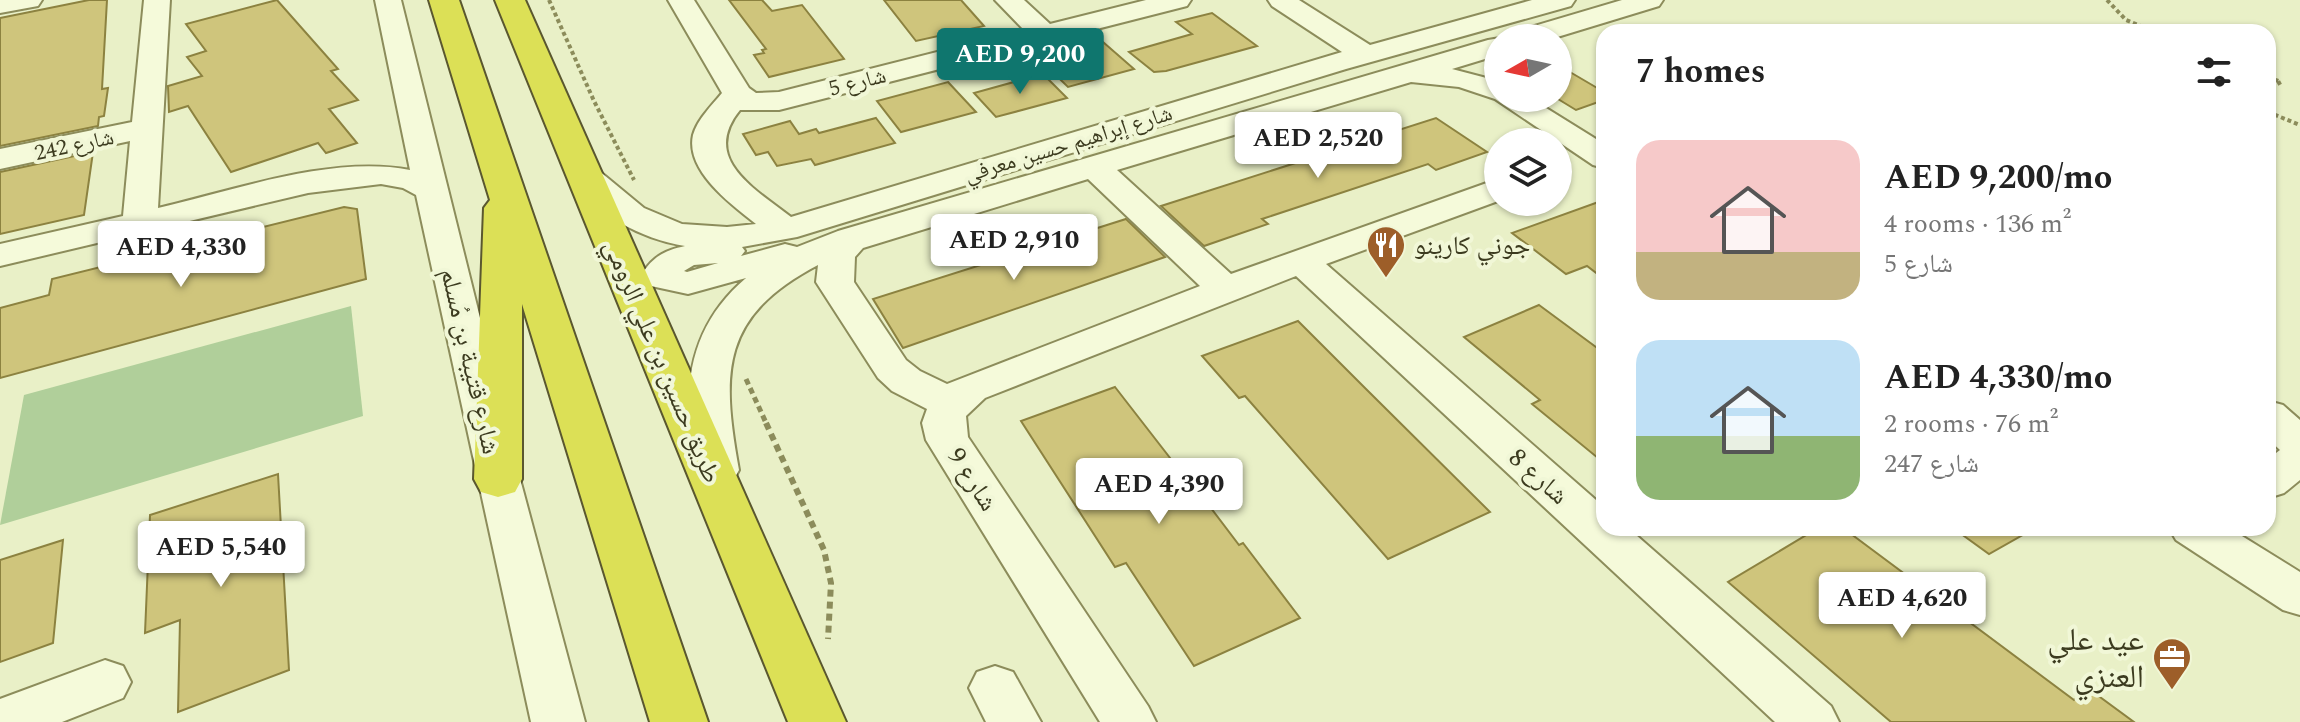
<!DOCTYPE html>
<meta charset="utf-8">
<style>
body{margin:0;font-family:Spectral,"Noto Naskh Arabic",serif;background:#f6f6f6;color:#222;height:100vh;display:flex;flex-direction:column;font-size:30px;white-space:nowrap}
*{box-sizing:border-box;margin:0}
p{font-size:26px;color:#767676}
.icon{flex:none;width:44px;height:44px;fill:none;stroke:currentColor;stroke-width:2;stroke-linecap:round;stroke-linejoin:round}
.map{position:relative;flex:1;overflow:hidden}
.details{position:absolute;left:1596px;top:24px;width:680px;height:512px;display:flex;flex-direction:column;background:#fff;border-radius:24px;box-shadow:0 2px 6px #0004}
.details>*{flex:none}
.needle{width:52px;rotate:261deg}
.buttons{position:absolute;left:1484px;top:24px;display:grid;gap:16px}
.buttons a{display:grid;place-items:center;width:88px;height:88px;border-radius:50%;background:#fff;box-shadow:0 2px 6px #0004;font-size:40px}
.price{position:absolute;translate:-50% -68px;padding:0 18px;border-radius:8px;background:#fff;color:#222;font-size:26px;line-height:52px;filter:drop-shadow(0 2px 4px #0008)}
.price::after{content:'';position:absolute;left:50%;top:48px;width:24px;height:18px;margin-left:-12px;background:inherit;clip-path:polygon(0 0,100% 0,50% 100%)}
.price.active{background:#0f766e;color:#fff}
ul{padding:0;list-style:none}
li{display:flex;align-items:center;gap:24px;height:200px;padding:0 40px}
li span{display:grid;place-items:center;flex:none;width:224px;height:160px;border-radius:24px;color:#555}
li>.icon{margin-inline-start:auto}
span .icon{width:96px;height:96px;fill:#fffc;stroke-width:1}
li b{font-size:34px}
h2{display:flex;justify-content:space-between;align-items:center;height:96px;padding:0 40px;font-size:34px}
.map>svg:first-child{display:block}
.green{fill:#b0cf9a}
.building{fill:#cfc57c;stroke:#8c8240;stroke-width:2}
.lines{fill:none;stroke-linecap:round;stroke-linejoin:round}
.minor-casing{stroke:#8c8c5b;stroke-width:4}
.highway-casing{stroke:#5a572f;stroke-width:4}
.path-far2{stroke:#8c8c5b;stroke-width:4;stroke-dasharray:4 3;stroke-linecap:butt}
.path-far1{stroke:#8c8c5b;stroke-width:5;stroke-dasharray:6 4;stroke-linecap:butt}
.path{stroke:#8c8c5b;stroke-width:6;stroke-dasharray:7 5;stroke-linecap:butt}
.minor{fill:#f5fada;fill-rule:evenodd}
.highway{fill:#dce056;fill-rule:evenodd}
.labels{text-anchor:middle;stroke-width:8;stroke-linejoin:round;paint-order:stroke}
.far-street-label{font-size:22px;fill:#3c3b1f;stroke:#f1f7d7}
.poi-label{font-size:26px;fill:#3c3b1f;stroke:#f1f7d7;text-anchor:start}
.street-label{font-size:26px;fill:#3c3b1f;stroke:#f1f7d7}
.near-poi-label{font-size:32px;fill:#3c3b1f;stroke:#f1f7d7;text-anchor:end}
</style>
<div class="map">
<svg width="2300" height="722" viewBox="0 0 2300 722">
<rect width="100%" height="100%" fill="#e9f0c7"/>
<path class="green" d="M351,306L363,416L0,525L24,395Z"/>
<g class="building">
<path d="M89,0H107L102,89L108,88L104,116L99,117L98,126L0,146V18Z"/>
<path d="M277,0L338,69L331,71L358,100L329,109L357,143L326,153L318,143L231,172L188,106L169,112L168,86L202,76L187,57L206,51L186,24Z"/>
<path d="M729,0H762L772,11L802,5L844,59L769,77L754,55L764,53L762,50L766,49Z"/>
<path d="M884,0H961L984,26L916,41Z"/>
<path d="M1212,13L1257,46L1166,71L1154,72L1129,52L1192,34L1176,22Z"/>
<path d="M1103,42L1134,69L1068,87L1039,59Z"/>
<path d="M1558,65L1604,92V100L1576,110L1558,99Z"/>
<path d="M1043,74L1067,98L996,117L974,93Z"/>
<path d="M948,82L976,112L901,132L877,101Z"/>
<path d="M876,118L895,143L815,165L811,159L777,166L768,152L756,155L743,134L790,121L799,134L816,129L819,133Z"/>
<path d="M1436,118L1487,152L1436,170L1428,164L1262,219L1268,224L1204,246L1161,206Z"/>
<path d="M93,152L84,215L0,234V172Z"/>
<path d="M1604,200V279L1587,266L1566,274L1512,233Z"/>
<path d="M344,207L357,209L366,279L0,378V308L49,295L52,279Z"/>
<path d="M1126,219L1165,257L903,348L873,299Z"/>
<path d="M1539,305L1604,353V463L1532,404L1540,400L1464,337Z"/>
<path d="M1298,321L1365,388L1490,512L1388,559L1245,396L1239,398L1202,356Z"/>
<path d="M1115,387L1174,463L1176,462L1239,545L1243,543L1300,618L1194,666L1126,563L1115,567L1021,421Z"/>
<path d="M278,474L289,670L178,712L180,620L145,633L150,515Z"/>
<path d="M1818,528H1843L2074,700L2089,689L2134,722H1891L1728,582Z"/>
<path d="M1953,528H2035L1989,554Z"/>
<path d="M63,540L53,643L0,662V560Z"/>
</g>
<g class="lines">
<g class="minor-casing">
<g id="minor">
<path d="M0,0H42L38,6L0,13Z"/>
<path d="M144,0H170L158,208C235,190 332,155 410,170L375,0H401L520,479L585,722H531L416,195L403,188L381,184L308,193L0,266V244L123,216L130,141L0,169V149L132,122Z"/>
<path d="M668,0H694L749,88L756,93L779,92L1024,30L995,0H1024L1050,24L1146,0H1191L1187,6L779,110H740C700,159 755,189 791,217L1342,52L1272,6L1268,0H1299L1370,45L1532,0H1575L1571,6L1346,69L797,237L742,247L745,251L741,256L785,244L797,247L838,231L1488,40L1500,38L1498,55L1452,69L1498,81V98H1530L1604,144V168L1593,165L1495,99L1459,87L1411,82L1117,170L1231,274L1498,179V201L1326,264L1604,507V528H1628L1831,706L1839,722H1775L1296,276L985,398L966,416L968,437L1148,706L1156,722H1100L926,440L922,423L927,409L892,391L878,378L816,282L818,265C721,316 721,371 739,470L733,481L717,486L701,481C692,465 691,446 690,427C684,367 700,317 746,278L688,294L651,286L644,271C655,255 667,250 685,246C641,239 595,214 569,177L574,170L586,167L598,170L644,208L682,224L727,227L756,224C732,205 685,171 693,135C697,120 712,105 722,93ZM1088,179L1200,286L947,384L920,371L906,360L854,282L855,257L863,248ZM718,263L687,272L684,271L694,265Z"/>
<path d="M1622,0H1663L1659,6L1554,38L1517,36L1521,30Z"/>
<path d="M2268,401L2283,405L2300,420V480L2284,493L2268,498V459L2280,450L2268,439Z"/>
<path d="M2169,528H2229L2300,572V615L2283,610L2176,540Z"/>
<path d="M105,660L123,666L131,682L123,698L62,722H0V699Z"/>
<path d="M995,666L1013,672L1041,722H986L969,688L977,672Z"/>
</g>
</g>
<g class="highway-casing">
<g id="highway">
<path d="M429,0H459L708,722H650L522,304V479L515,492L498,497L481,492L474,479L484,208L490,200Z"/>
<path d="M495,0H525L846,722H788Z"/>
</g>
</g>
<g class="path-far2">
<path d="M549,0L594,101L634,180"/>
<path d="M2107,0L2126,20L2155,32"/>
<path d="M2268,77L2281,82L2268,89"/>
<path d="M2268,112L2300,125"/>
</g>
<path class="path-far1" d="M746,379L767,425"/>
<path class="path" d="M766,423L824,550L831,583L828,639"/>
<use href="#minor" class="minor"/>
<use href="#highway" class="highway"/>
</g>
<defs>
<g id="restaurant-pin" transform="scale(2)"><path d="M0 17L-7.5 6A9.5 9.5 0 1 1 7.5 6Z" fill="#9d5e29" stroke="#f1f7d7"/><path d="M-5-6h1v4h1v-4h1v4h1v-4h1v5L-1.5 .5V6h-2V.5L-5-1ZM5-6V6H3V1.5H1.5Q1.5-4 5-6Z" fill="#fff"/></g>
<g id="office-pin" transform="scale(2)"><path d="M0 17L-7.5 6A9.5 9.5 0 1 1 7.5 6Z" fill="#9d5e29" stroke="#f1f7d7"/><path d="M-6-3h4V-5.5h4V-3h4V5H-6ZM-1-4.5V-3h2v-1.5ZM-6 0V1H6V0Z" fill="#fff"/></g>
</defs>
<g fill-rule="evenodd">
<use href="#restaurant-pin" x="1386" y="245"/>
<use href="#office-pin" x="2172" y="657"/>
</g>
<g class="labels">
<g class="far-street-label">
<text transform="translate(857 81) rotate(-14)" y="8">شارع 5</text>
<text transform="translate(1068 143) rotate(-17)" y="8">شارع إبراهيم حسين معرفي</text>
<text transform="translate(74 144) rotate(-12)" y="8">شارع 242</text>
</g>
<g class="poi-label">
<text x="1414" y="254">جوني كارينو</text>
</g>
<g class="street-label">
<text transform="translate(471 361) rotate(77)" y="9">شارع قتيبة بن مُسلم</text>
<text transform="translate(663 361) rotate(67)" y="9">طريق حسين بن علي الرومي</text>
<text transform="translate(1539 476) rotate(42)" y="9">شارع 8</text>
<text transform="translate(973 479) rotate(57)" y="9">شارع 9</text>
</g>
<g class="near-poi-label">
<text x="2144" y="650">عيد علي<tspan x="2144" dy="37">العنزي</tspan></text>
</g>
</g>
</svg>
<div class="buttons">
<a><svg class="needle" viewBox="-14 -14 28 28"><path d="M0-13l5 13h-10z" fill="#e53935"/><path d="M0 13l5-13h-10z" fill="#767676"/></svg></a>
<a><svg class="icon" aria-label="layers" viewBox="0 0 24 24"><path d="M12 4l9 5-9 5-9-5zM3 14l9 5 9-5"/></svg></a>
</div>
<b class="price active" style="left:1020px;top:96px">AED 9,200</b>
<b class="price" style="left:1318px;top:180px">AED 2,520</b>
<b class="price" style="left:1014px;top:282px">AED 2,910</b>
<b class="price" style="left:181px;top:289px">AED 4,330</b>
<b class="price" style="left:1159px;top:526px">AED 4,390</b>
<b class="price" style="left:221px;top:589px">AED 5,540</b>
<b class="price" style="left:1902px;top:640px">AED 4,620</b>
<section class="details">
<h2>7 homes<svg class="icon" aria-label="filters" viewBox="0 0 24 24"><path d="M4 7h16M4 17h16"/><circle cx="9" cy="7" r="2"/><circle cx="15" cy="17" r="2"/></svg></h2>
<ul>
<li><span style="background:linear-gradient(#f6c9c9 70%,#c2b280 0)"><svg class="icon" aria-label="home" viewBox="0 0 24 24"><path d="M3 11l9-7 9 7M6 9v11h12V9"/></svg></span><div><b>AED 9,200/mo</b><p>4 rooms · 136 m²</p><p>شارع 5</p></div></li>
<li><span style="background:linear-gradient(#bfe0f5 60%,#8fb573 0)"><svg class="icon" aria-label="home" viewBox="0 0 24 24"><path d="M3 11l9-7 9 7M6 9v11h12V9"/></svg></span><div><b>AED 4,330/mo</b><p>2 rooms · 76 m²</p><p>شارع 247</p></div></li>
</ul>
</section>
</div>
